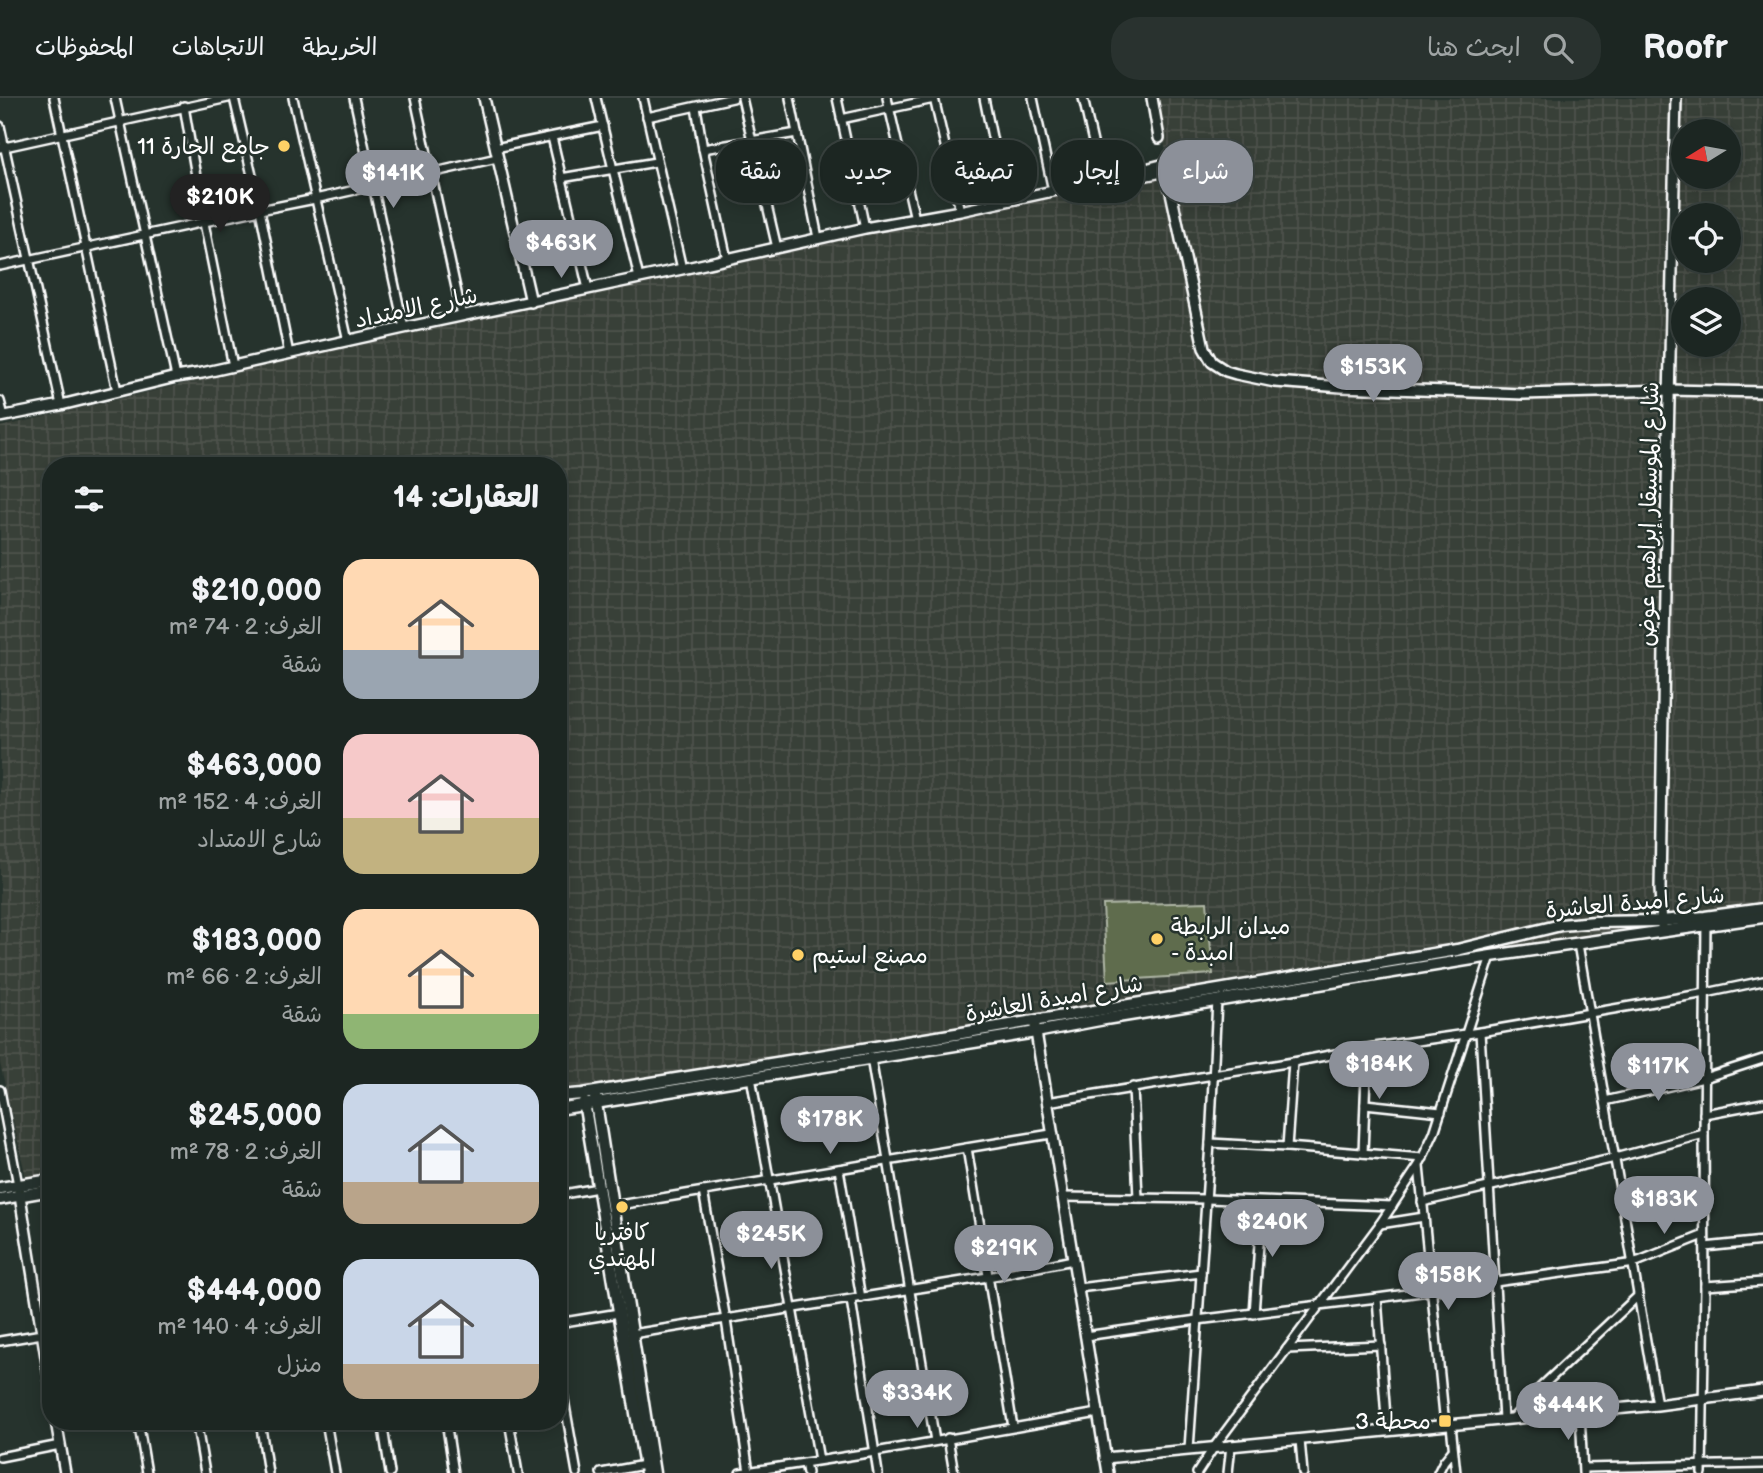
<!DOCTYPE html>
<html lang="ar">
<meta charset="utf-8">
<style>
body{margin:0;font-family:"Balsamiq Sans","Playpen Sans Arabic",sans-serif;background:#29322f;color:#f1f3f6;direction:rtl;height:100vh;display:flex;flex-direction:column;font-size:26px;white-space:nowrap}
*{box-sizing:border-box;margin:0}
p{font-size:23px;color:#a0a5a5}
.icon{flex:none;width:38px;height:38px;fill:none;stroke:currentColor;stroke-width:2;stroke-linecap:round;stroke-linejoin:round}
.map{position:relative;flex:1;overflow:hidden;direction:ltr}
.drawer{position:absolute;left:42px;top:359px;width:525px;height:973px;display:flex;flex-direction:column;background:#1c2622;border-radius:28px;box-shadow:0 4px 18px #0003,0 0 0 2px #3a4340;direction:rtl}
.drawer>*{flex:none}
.top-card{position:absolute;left:588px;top:42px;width:665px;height:63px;direction:rtl;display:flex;gap:14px}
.needle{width:46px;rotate:259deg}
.fabs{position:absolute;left:1671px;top:21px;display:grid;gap:14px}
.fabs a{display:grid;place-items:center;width:70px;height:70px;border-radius:50%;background:#1c2622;box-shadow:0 4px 18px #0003,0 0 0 2px #3a4340;font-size:35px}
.price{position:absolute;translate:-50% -60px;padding:0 16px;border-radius:24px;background:#8c9099;color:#fff;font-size:23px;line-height:46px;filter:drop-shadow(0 2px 4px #0008)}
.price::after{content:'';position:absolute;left:50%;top:42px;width:21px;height:16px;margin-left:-10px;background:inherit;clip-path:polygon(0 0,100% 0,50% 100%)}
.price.current{background:#222;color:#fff}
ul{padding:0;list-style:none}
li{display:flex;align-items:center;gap:21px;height:175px;padding:0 28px}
li span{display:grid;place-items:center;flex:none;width:196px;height:140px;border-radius:21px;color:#555}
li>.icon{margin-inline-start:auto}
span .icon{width:84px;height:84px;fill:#fffc;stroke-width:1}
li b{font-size:30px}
h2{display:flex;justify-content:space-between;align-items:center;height:84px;padding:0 28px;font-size:30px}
.pill{padding:0 24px;border-radius:28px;background:#1c2622;box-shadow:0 4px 18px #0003,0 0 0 2px #3a4340;font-size:24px;line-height:63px}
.pill.current{background:#8c9099;color:#fff}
header{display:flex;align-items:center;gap:42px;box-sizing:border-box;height:98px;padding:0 35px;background:#1c2622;border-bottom:2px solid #3a4340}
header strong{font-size:33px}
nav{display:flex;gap:38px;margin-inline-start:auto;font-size:24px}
.search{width:490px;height:63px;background:#29322f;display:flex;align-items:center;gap:18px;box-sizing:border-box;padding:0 24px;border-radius:28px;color:#a0a5a5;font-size:26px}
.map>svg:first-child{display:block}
.industrial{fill:url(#industrial-grid);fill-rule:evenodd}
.pitch{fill:#5f6c4d;stroke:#afb6a6;stroke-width:2}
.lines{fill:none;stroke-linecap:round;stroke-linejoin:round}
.minor-casing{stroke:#fff;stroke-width:12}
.tertiary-casing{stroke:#fff;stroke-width:14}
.secondary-casing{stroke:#fff;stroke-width:15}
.minor{stroke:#26332d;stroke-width:7}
.tertiary{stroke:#26332d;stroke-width:9}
.secondary{stroke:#26332d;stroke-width:10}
.poi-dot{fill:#ffd166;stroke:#26332d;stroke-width:2.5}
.labels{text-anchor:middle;stroke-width:5;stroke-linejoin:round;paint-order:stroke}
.poi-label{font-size:23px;fill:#fff;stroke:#26332d;text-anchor:end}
.street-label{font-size:23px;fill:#fff;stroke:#26332d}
</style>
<header>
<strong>Roofr</strong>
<div class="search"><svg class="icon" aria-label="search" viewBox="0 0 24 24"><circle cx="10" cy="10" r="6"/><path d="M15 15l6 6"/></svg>ابحث هنا</div>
<nav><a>الخريطة</a><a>الاتجاهات</a><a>المحفوظات</a></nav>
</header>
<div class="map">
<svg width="1763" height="1375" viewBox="0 0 1763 1375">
<defs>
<pattern id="industrial-grid" width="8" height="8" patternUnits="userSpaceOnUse" patternTransform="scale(1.75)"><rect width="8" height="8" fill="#393f37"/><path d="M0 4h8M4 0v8" fill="none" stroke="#4d524b"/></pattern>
</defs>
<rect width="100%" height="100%" fill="#26332d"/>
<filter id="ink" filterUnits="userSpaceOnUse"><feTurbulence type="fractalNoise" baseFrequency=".0143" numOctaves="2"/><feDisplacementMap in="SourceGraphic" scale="14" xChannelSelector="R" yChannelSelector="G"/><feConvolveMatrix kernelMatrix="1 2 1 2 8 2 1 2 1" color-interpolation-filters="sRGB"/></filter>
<g filter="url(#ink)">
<path class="industrial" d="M1154,0H1763V811L558,1011V368H51V1094L30,1097L0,965V329L531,204L534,206L1168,62ZM1684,33H1729V79H1684ZM1684,117H1729V163H1684ZM1684,201H1729V247H1684Z"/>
<path class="pitch" d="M1207,804L1213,876L1107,883L1103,807Z"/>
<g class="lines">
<g class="minor-casing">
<g id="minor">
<path d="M54,0L117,293"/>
<path d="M115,0L176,279"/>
<path d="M234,0L260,112L289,256"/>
<path d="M293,0L348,243"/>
<path d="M354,0L404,230"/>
<path d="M415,0L462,218"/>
<path d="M596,0L639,180"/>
<path d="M643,0L682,171"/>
<path d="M742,0L777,150"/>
<path d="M790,0L818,140"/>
<path d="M837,0L865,130"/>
<path d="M887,0L915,121"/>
<path d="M934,0L960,113"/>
<path d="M984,0L1005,103"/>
<path d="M1033,0L1053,93"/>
<path d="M1083,0L1101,80"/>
<path d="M184,8L204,125L233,268"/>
<path d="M696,9L703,51L727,161"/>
<path d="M647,19L733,0"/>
<path d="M841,21L934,1"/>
<path d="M0,28L61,307"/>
<path d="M552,39L588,191"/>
<path d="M0,50L228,0"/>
<path d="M495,50L603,28"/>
<path d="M703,51L797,35"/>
<path d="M561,80L656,64"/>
<path d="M0,168L260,112L315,101L497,60"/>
<path d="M0,303L4,318"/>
<path d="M1578,846L1657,1307"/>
<path d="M1480,934L1503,1321"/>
<path d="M871,960L935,1343"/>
<path d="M751,979L819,1362"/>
<path d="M1133,989L1138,1100"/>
<path d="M0,992L18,1087"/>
<path d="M1605,1003L1704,980L1763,961"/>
<path d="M1047,1004L1293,964L1367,950L1480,934L1706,895L1763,883"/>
<path d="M1365,1006L1441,1014"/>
<path d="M1704,1016L1763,1005"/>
<path d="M1210,1045L1287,1049L1423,1060"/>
<path d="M1287,1049L1293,964"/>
<path d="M967,1050L1013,1329"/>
<path d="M1363,1055L1367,950"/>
<path d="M1419,1068L1445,1327"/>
<path d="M839,1071L861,1200"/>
<path d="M703,1093L726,1222L749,1374"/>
<path d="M558,1097L598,1090"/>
<path d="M1062,1099L1207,1101L1392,1108"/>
<path d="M1422,1104L1615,1060L1704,1036"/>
<path d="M613,1108L1051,1036"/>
<path d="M1380,1126L1424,1119"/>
<path d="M1705,1149L1763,1143"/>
<path d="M1705,1188L1763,1184"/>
<path d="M1078,1190L1201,1175"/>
<path d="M1377,1200L1387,1333"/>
<path d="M851,1202L878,1375"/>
<path d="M1254,1216L1262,1104"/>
<path d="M558,1225L619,1215"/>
<path d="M40,1227L51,1226"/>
<path d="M632,1236L988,1179L1073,1162"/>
<path d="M1085,1238L1197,1222L1377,1200L1628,1166L1639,1163L1704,1137"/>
<path d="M0,1243L42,1236"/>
<path d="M1287,1251L1381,1247"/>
<path d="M558,1268L577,1375"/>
<path d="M1580,1314L1583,1375"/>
<path d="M1513,1320L1540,1290L1637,1199"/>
<path d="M138,1323L147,1375"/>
<path d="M196,1323L205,1375"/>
<path d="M260,1323L268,1375"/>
<path d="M326,1323L335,1375"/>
<path d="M382,1323L390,1375"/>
<path d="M446,1323L454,1375"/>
<path d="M509,1323L518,1375"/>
<path d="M1451,1327L1456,1375"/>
<path d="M948,1340L954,1375"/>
<path d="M1300,1342L1303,1375"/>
<path d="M1189,1351L1210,1045L1217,902"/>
<path d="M0,1359L60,1347"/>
<path d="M805,1365L807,1375"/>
<path d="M1584,1370L1763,1366"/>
<path d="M601,1375L644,1367"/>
<path d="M740,1375L875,1354L1098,1315"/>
<path d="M1197,1375L1214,1349L1380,1126L1419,1067L1434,1035L1491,858"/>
<path d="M1228,1375L1231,1347"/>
<path d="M1438,1375L1444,1363L1453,1352"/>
<path d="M1702,1375L1705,1188L1704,1036L1706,823"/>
</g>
</g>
<g class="tertiary-casing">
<g id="tertiary">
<path d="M484,0L531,204"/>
<path d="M1152,0L1159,40"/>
<path d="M1129,77L1134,74L1165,66L1204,250L1212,264L1226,273L1236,276L1275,284L1342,289L1523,296L1670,292L1763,294"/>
<path d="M0,319L61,307L176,279L202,275L404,230L682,171L865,130L960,113L1053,93L1101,80L1128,79L1133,80L1167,73"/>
<path d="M1662,828L1660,791L1666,431L1676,0"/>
<path d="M1035,928L1108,1375"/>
<path d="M19,1092L51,1290"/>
<path d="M56,1323L65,1375"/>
<path d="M1105,1360L1657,1307L1763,1293"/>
</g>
</g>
<g class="secondary-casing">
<g id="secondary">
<path d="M558,998L583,996L956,936L1457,852L1561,827L1595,824L1661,823L1705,819L1763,811"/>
<path d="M595,999L654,1375"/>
<path d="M584,1004L646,1375"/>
<path d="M558,1011L1036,934L1105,921L1491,858L1763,819"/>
<path d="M0,1090L51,1082"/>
<path d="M0,1101L51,1092"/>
</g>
</g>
<use href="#minor" class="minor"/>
<use href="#tertiary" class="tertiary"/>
<use href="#secondary" class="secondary"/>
</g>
</g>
<g class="poi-dot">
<circle cx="284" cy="48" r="7"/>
<circle cx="1157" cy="841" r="7"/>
<circle cx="798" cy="857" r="7"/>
<circle cx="622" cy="1109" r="7"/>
<rect x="1438" y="1316" width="14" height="14" rx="3.5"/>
</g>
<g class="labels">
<g class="poi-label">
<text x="270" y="56">جامع الحارة 11</text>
<text x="1171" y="836" text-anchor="start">ميدان الرابطة<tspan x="1171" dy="26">- امبدة</tspan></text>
<text x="812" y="865" text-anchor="start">مصنع استيم</text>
<text x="622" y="1142" text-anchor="middle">كافتريا<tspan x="622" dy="26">المهتدي</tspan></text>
<text x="1431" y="1331">محطة 3</text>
</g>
<g class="street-label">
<text transform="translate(416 209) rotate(-12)" y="8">شارع الامتداد</text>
<text transform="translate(1648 416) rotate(-89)" y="8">شارع الموسيقار إبراهيم عوض</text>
<text transform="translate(1635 804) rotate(-5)" y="8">شارع امبدة العاشرة</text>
<text transform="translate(1054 900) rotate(-10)" y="8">شارع امبدة العاشرة</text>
</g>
</g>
</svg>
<div class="fabs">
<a><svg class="needle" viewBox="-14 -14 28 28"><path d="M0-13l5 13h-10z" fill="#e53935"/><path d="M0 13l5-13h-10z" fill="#a0a5a5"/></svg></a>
<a><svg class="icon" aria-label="locate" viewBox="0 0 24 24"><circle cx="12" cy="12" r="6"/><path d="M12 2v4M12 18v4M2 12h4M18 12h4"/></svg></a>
<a><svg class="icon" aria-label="layers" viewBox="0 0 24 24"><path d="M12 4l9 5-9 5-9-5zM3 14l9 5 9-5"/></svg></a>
</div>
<b class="price" style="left:393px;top:112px">$141K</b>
<b class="price current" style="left:220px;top:136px">$210K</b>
<b class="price" style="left:561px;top:182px">$463K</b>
<b class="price" style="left:1373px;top:306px">$153K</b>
<b class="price" style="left:1379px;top:1003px">$184K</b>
<b class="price" style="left:1658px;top:1005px">$117K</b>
<b class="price" style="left:830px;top:1058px">$178K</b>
<b class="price" style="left:1664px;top:1138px">$183K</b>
<b class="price" style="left:1272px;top:1161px">$240K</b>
<b class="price" style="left:771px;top:1173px">$245K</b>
<b class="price" style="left:1004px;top:1187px">$219K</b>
<b class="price" style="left:1448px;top:1214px">$158K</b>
<b class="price" style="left:917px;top:1332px">$334K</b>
<b class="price" style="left:1568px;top:1344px">$444K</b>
<div class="top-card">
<a class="pill current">شراء</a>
<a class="pill">إيجار</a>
<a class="pill">تصفية</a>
<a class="pill">جديد</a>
<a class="pill">شقة</a>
</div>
<section class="drawer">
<h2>العقارات: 14<svg class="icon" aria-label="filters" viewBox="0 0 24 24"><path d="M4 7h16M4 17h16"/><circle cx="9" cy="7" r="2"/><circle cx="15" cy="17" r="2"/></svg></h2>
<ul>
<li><span style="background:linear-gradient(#ffd9b3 65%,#9aa5b1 0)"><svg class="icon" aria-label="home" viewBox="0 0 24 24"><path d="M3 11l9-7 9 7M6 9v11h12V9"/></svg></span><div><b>$210,000</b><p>الغرف: 2 · 74 m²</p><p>شقة</p></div></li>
<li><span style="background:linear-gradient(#f6c9c9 60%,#c2b280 0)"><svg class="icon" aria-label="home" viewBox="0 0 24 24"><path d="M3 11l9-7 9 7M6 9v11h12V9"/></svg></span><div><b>$463,000</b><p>الغرف: 4 · 152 m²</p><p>شارع الامتداد</p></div></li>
<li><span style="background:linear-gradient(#ffd9b3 75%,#8fb573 0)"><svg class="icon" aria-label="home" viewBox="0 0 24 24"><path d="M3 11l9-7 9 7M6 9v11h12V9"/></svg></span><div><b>$183,000</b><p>الغرف: 2 · 66 m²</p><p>شقة</p></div></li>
<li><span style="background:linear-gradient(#c9d6e8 70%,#b9a48a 0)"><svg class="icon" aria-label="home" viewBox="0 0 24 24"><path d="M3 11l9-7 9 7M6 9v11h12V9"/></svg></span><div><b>$245,000</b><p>الغرف: 2 · 78 m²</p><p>شقة</p></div></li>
<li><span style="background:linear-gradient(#c9d6e8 75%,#b9a48a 0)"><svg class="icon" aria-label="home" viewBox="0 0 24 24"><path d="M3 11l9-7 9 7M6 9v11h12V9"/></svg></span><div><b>$444,000</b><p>الغرف: 4 · 140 m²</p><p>منزل</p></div></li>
</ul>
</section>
</div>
